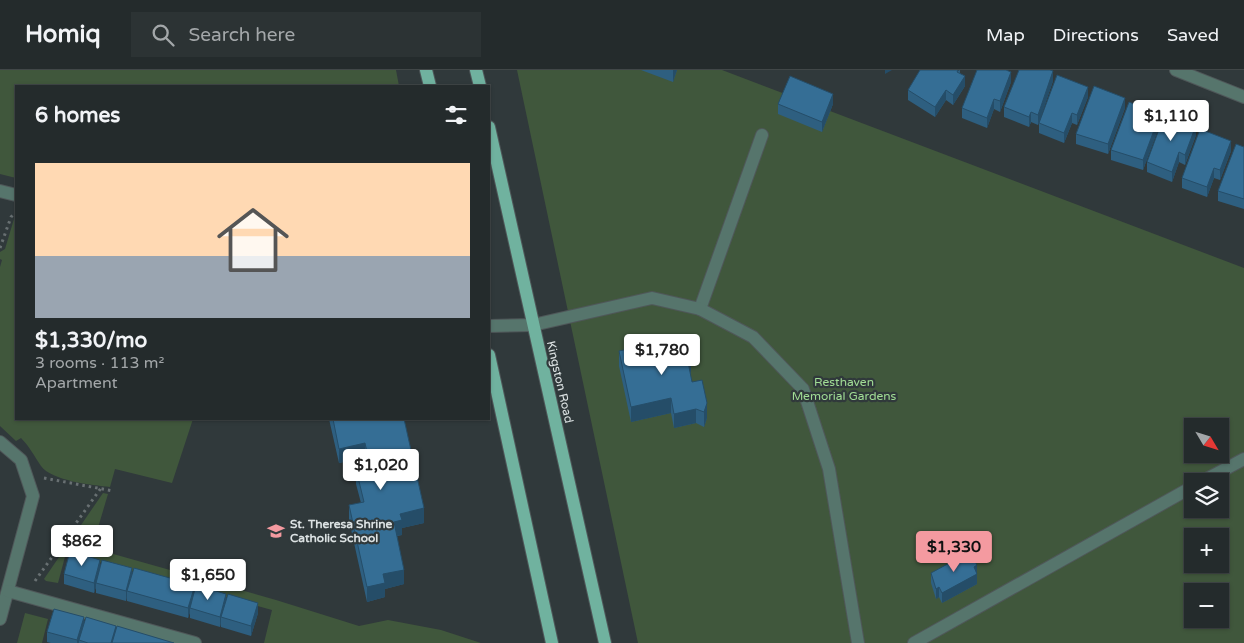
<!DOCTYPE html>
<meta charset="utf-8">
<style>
body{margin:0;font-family:"Varela Round",sans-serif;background:#2c3334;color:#f1f3f6;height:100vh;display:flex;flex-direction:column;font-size:19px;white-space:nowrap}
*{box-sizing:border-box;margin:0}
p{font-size:16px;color:#a3a7a9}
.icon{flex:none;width:28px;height:28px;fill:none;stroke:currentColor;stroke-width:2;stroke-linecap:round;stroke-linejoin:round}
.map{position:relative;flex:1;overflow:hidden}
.drawer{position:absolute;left:15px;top:15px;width:475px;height:335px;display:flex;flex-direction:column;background:#242b2c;border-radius:0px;box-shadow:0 1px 4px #0004,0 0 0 1px #414748}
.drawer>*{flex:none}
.needle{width:32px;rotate:128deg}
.tools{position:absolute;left:1184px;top:348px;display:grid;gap:10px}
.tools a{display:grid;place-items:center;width:45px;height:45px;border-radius:0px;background:#242b2c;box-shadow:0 1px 4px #0004,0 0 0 1px #414748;font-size:25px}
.price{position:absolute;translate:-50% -42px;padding:0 11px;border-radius:5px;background:#fff;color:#222;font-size:16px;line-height:32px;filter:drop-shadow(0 1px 2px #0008)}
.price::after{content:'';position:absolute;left:50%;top:30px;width:15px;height:11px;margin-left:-8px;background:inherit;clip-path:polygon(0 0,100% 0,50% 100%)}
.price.current{background:#f49aa0;color:#111}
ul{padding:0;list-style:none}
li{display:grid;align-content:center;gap:10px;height:265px;padding:0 20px}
li span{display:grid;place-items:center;height:155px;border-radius:0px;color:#555}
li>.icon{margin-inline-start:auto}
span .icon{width:90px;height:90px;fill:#fffc;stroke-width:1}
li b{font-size:21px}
h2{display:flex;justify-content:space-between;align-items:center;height:60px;padding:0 20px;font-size:21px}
header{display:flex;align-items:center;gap:30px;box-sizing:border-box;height:70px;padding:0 25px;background:#242b2c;border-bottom:1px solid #414748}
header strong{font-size:24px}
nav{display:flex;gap:28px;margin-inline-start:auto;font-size:18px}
.search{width:350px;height:45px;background:#2c3334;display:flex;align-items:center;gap:12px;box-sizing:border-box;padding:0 18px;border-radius:0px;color:#a3a7a9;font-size:19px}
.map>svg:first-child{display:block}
.green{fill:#40573c;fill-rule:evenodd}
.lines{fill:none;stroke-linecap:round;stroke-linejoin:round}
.service-casing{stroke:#4f5759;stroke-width:14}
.minor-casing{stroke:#4f5759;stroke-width:14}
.primary-casing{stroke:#4f5759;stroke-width:14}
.path{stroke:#687072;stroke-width:3;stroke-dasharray:2.5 4;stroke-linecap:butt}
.service{stroke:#56756c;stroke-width:12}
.minor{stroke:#56756c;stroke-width:12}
.primary{stroke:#70b29f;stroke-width:12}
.wall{fill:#2e5f80}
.shaded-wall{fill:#254d68}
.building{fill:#356e95;stroke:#254d68}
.labels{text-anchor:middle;stroke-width:4.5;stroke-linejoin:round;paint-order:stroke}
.street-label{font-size:12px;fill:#dce2e3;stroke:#30393b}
.park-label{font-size:12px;fill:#a1dd95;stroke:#30393b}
.poi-label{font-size:12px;font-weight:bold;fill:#dce2e3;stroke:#30393b;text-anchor:start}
</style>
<header>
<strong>Homiq</strong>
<div class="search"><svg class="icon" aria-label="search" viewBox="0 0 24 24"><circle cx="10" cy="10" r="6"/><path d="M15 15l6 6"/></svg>Search here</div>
<nav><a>Map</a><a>Directions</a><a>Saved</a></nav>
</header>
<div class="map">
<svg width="1244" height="573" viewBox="0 0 1244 573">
<rect width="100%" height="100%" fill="#30393b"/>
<g class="green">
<path d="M0,0H396L399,16H16V108L0,104Z"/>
<path d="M517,0H722L1244,198V573H638ZM1192,356H1220V384H1192ZM1192,411H1220V439H1192ZM1192,466H1220V494H1192ZM1192,521H1220V549H1192Z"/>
<path d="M16,147V349H193L172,413L115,399L110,417C92,415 52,411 41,396C34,386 30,377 21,368L16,371L0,356V197L2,190L0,189V182L5,179L14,149Z"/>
<path d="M103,423L108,424L92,478L276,530L359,556L388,550L441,560L481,573H264L272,540L66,483L58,513L46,511L44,509Z"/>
<path d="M25,543L48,549L42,573H17Z"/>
</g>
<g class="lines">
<g class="service-casing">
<g id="service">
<path d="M0,121L16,125"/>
<path d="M700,239L762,65"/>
<path d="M489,256L533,255L652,228L700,239L753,267L803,319L829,399L858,573"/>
<path d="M0,372L21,390L33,426L0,549"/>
<path d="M1203,411L1244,389"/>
<path d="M8,521L195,573"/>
<path d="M914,573L1192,417"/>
</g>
</g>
<g class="minor-casing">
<path id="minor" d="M1176,0L1244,27"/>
</g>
<g class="primary-casing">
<g id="primary">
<path d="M426,0L430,16"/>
<path d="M476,0L480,16"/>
<path d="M489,57L605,573"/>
<path d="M489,285L552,573"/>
</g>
</g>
<g class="path">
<path d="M0,178L11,147L16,142"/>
<path d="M44,408L113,421"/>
<path d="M35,511L101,418"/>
</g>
<use href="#service" class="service"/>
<use href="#minor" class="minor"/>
<use href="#primary" class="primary"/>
</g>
<g class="wall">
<path d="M641,0H677L673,12Z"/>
<path d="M960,0V3L965,16L953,35L946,30L935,47L908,30V20Z"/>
<path d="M1053,11L1038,55L1031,52L1029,57L1004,47V37Z"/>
<path d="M1011,12L1000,42L994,39L987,58L962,48V38Z"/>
<path d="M1088,27L1077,55L1072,53L1064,73L1039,63V53Z"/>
<path d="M778,34H833L822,62L778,44Z"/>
<path d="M1125,38L1108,84L1076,74V64Z"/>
<path d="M1160,54L1143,100L1111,90V80Z"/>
<path d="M1196,65L1185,95L1179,92L1172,112L1147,102V92Z"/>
<path d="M1244,77V139L1218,131V121Z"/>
<path d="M1231,81L1220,110L1214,108L1207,127L1182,118V108Z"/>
<path d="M619,281L690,306L692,312L707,348L704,357L696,353L674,358L671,343L631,352L619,296Z"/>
<path d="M329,349H404L424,453L402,458V465L397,466L404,514L385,519V527L367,532L349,450V435L361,433L356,414V399L367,397L365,387L339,393Z"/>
<path d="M970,490L977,495V514L942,533L939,527L936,529L931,513V503Z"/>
<path d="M100,496L132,504L195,522L226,530L258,543L251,566L221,557V552L220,557L190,548V542L188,548L127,531V526L126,531L96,523V517L94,523L64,514V504Z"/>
<path d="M84,554L116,560L174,573H51L47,572V562Z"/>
</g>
<g class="shaded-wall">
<path d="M673,0H677L673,12Z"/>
<path d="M885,0H892L885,4Z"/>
<path d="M1053,1V11L1038,55V45Z"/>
<path d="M1011,2V12L1000,42V31Z"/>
<path d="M965,6V16L953,35V25Z"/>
<path d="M1088,17V27L1077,55V45Z"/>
<path d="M946,20V30L935,47V37Z"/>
<path d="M833,24V34L822,62V52Z"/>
<path d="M1125,28V38L1108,84V74Z"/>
<path d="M994,29V39L987,58V48Z"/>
<path d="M1031,42V52L1029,57V47Z"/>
<path d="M1072,43V53L1064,73V63Z"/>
<path d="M1160,44V54L1143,100V90Z"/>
<path d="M1196,55V65L1185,95V85Z"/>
<path d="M1231,71V81L1220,110V100Z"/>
<path d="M1179,82V92L1172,112V102Z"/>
<path d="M1214,98V108L1207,127V117Z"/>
<path d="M691,291V305L688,292Z"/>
<path d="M671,328V343L631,352V337Z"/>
<path d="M707,333V348L704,357V342Z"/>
<path d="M696,339V353L674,358V344Z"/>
<path d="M365,373V387L339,393V379Z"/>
<path d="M424,438V453L402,458V465L394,466V452L400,444Z"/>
<path d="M100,490V500L96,513V517L94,523V513Z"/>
<path d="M977,495V514L942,533V523L974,497Z"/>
<path d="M132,498V508L127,521V526L126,531V521Z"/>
<path d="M404,500V514L385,519V527L367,532V517L383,504Z"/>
<path d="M195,515V525L190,538V542L188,548V538Z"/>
<path d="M939,517V527L936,529V519Z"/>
<path d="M226,524V534L221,547V552L220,557V547Z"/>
<path d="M258,533V543L251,566V556Z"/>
<path d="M84,547V557L79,570V573H77V570Z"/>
<path d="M116,556V566L114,573H111Z"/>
</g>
<g class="building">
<path d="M920,0H958L957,2L965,6L953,25L946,20L935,37L908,20Z"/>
<path d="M977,0H1006L1011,2L1000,31L994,29L987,48L962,38Z"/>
<path d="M1019,0H1050L1053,1L1038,45L1031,42L1029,47L1004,37Z"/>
<path d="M1057,5L1088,17L1077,45L1072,43L1064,63L1039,53Z"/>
<path d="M790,6L833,24L822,52L778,34Z"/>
<path d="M1094,16L1125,28L1108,74L1076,64Z"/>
<path d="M1129,32L1160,44L1143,90L1111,80Z"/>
<path d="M1165,43L1196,55L1185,85L1179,82L1172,102L1147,92Z"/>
<path d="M1200,59L1231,71L1220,100L1214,98L1207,117L1182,108Z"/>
<path d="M1236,74L1244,77V129L1218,121Z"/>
<path d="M682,267L691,291L688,292L692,312L702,310L707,333L704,342L696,339L674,344L671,328L631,337L619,281Z"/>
<path d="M333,349H404L424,438L400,444L402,450L394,452L404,500L383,504L385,513L367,517L349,435L364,432L356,399L370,396L365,373L339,379Z"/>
<path d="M70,481L100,490L94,513L64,504Z"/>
<path d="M966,484L970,490L973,488L977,495L974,497L977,504L942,523L939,517L936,519L931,503Z"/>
<path d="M102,490L132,498L126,521L96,513Z"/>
<path d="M134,498L195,515L188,538L127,521Z"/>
<path d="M196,515L226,524L220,547L190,538Z"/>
<path d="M228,524L258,533L251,556L221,547Z"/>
<path d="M54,539L84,547L77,570L47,562Z"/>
<path d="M86,547L116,556L111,573H88L79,570Z"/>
<path d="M117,556L174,573H112Z"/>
</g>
<defs>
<g id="school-bare" transform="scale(1.35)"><path d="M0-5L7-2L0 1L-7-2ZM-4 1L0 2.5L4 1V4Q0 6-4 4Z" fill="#f49aa0" stroke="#30393b" stroke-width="2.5" paint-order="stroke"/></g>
</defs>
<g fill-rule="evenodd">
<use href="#school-bare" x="276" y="461"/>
</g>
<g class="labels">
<g class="street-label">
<text transform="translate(560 312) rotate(77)" y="4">Kingston Road</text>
</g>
<g class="park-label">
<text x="844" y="316">Resthaven<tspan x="844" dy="14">Memorial Gardens</tspan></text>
</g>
<g class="poi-label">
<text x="290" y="458">St. Theresa Shrine<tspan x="290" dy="14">Catholic School</tspan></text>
</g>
</g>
</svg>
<div class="tools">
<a><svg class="needle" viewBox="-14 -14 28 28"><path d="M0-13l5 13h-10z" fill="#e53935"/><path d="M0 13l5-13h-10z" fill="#a3a7a9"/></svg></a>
<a><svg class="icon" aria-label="layers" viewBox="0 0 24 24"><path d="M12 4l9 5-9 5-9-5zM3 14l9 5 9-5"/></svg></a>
<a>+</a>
<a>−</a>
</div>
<b class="price" style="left:1171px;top:72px">$1,110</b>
<b class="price" style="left:662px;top:306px">$1,780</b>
<b class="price" style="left:381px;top:421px">$1,020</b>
<b class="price" style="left:82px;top:497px">$862</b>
<b class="price current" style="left:954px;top:503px">$1,330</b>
<b class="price" style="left:208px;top:531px">$1,650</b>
<section class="drawer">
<h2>6 homes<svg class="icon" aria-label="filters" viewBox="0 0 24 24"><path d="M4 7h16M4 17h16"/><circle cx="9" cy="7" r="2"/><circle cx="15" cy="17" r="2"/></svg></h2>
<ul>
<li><span style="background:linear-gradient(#ffd9b3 60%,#9aa5b1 0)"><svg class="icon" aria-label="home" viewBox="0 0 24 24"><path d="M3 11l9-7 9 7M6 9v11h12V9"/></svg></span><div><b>$1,330/mo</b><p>3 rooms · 113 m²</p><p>Apartment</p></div></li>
</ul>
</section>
</div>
